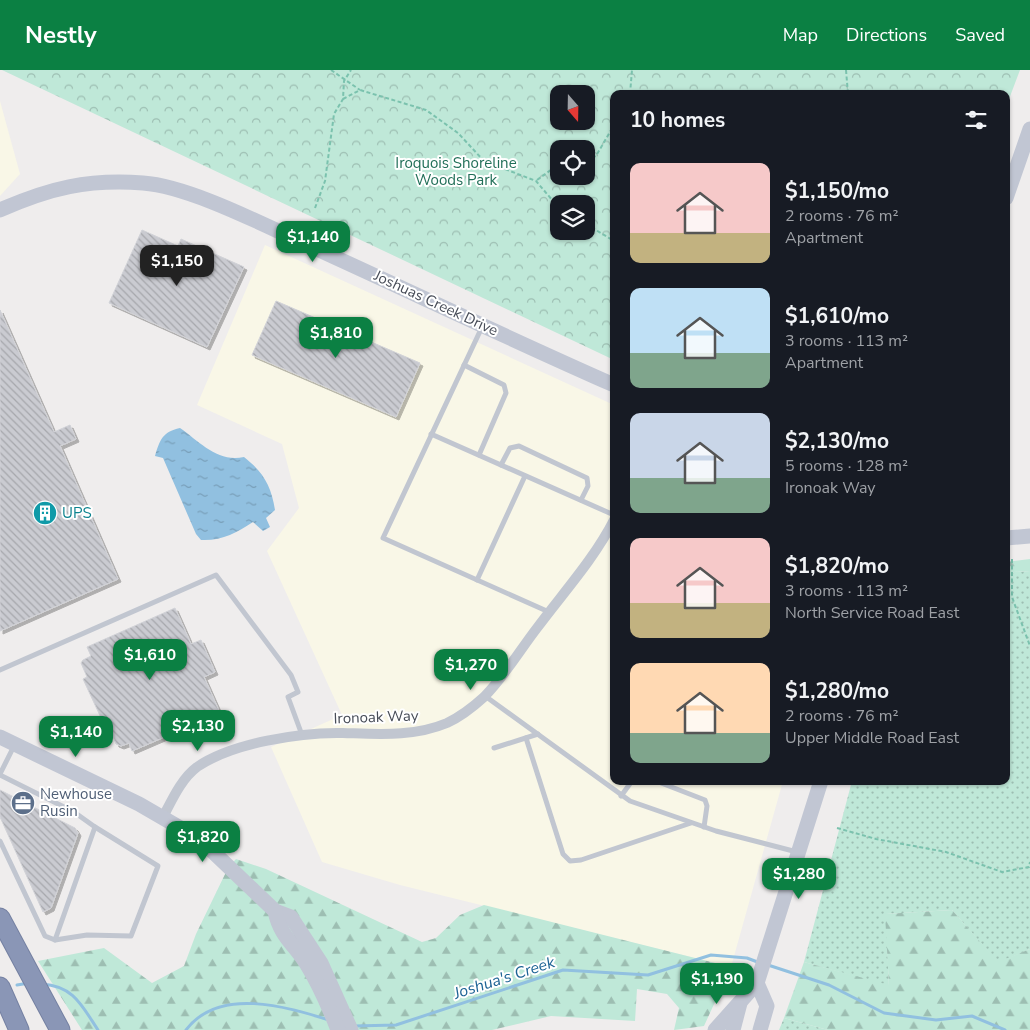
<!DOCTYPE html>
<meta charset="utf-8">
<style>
body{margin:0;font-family:"Nunito Sans",sans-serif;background:#242831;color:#f1f3f6;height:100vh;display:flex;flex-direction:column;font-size:19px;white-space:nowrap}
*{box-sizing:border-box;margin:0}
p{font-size:16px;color:#9ea1a6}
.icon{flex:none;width:28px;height:28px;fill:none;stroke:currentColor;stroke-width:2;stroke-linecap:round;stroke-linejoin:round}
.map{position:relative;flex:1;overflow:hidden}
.sheet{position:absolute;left:610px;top:20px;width:400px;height:695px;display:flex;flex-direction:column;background:#171b24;border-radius:10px;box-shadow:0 1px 4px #0004}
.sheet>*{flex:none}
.needle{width:32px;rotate:160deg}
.tools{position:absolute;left:550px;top:15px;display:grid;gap:10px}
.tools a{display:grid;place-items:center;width:45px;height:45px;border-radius:10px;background:#171b24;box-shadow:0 1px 4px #0004;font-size:25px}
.price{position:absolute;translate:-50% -42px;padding:0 11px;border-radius:10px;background:#0b8043;color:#fff;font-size:16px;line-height:32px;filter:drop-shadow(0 1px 2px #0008)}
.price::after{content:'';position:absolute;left:50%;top:30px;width:15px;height:11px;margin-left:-8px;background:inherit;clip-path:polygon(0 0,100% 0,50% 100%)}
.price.on{background:#222;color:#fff}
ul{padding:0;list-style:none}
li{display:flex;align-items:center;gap:15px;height:125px;padding:0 20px}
li span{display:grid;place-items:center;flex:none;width:140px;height:100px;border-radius:10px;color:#555}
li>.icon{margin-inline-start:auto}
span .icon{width:60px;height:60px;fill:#fffc;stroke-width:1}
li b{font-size:21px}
h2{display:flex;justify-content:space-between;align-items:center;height:60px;padding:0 20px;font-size:21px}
header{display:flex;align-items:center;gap:30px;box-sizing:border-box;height:70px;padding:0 25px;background:#0b8043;color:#fff}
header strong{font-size:24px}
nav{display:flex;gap:28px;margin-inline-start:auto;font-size:18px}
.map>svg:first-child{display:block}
.commercial{fill:#f9f7e7}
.grass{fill:url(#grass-dots)}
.forest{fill:url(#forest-firs)}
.park{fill:url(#park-crowns);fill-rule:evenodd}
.water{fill:url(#water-ripples)}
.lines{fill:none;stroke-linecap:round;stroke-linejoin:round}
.stream{stroke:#91c0e0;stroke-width:3}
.building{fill:url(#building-back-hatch);stroke:#d1d2d7;filter:url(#shadow)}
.highway-casing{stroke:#7581a2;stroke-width:21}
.path{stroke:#7bc2ae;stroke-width:2;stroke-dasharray:4 2.5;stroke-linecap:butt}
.lane{stroke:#c1c6d0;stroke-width:5}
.street{stroke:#c1c6d0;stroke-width:10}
.secondary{stroke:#c1c6d3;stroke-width:15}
.highway{stroke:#8a96b6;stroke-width:19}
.labels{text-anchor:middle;stroke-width:4;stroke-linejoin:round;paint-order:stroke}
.park-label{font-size:15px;fill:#216f58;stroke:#fff}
.street-label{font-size:15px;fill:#474c57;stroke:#fff}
.culture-label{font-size:15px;fill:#0d838f;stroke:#fff;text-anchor:start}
.service-label{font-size:15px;fill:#4e5e75;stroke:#fff;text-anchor:start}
.water-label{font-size:16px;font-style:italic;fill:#1d6395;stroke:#fff}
</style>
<header>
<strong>Nestly</strong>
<nav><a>Map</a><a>Directions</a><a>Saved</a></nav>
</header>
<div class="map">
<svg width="1030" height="960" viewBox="0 0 1030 960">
<defs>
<pattern id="grass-dots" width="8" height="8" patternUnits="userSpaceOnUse" patternTransform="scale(1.25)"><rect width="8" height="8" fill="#bfe8d8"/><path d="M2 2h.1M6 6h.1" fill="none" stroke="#9dbeb2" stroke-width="1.8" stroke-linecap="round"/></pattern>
<pattern id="forest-firs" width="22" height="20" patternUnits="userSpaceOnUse" patternTransform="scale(1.25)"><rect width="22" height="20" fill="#bfe8d8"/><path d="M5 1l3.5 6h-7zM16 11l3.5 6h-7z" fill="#9dbeb2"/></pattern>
<pattern id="park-crowns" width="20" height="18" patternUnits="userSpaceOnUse" patternTransform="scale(1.25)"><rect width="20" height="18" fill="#bfe8d8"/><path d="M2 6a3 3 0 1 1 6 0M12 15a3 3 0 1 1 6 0" fill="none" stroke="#9dbeb2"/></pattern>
<pattern id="water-ripples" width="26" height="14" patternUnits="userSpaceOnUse" patternTransform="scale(1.25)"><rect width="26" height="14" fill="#91c0e0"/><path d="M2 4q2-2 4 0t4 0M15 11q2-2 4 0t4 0" fill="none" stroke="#789eb8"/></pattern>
<pattern id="building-back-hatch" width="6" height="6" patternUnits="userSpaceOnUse" patternTransform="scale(1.25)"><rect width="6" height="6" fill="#cacbd1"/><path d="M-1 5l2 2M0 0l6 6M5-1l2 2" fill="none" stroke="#a6a7ac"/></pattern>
<filter id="shadow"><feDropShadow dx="3" dy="3" stdDeviation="0" flood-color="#0004"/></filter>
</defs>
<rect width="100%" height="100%" fill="#efeded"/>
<g class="commercial">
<path d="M0,31L20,104L0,126Z"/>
<path d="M265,175L614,335V711H783L731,897L400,815L322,792L271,677L342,645L267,481L299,438L282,374L197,335Z"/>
</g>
<g class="grass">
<path d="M1030,501V879L998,893L952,840L886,844L889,916L804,892L852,711H1006V512L1014,502Z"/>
<path d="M784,948L828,960H779Z"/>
</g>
<g class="forest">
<path d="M1030,489V501L1014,502L1006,512V492Z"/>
<path d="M236,789L266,799L422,872L436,868L460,845L484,835L731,897L704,956L674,960L679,938L667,924L637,919L635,951L551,946L492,960H82L38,891L104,878L152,913L184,896L196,864L228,798Z"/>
<path d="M952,840L998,892L1030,879V960H828L784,948L804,892L889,915L885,844Z"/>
</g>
<path class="park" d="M2,0H1020L1006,37V24H614V290ZM559,24H586V51H559ZM559,79H586V106H559ZM559,134H586V161H559Z"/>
<path class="water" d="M180,358C200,372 218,393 244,387C263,402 271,415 275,440L266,448L270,457L263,461L253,452C236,463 222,471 201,470L196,464L163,388L155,386C160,370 162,362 180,358Z"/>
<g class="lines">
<g class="stream">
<path d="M768,895L829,915L884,943L936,950L972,946L1005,960"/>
<path d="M42,914C74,916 82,936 98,960"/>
<path d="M17,915L29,913"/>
<path d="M354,956L396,955L563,900L648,905L711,885L747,888L760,893"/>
<path d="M186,960C219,916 287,937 329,950"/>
</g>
</g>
<g class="building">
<path d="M142,160L178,176L181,169L244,197L207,277L109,233Z"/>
<path d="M276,231L420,293L396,347L252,285Z"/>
<path d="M0,240L54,362L70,355L76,369L60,376L118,509L0,561Z"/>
<path d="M175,538L191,574L201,570L215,602L204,607L220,643L132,681L129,673L121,676L116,674L111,661L108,663L83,609L87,607L81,593L83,590L91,586L87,577Z"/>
<path d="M0,720L75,758L78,763L51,838L43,842L0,747Z"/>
</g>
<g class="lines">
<g class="highway-casing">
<g id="highway">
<path d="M0,848L60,960"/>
<path d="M0,917L19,960"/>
</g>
</g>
<g class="path">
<path d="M331,0L360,20"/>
<path d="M846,0L848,24"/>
<path d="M630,24L632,0"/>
<path d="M343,29L360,20L426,40L458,63L484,91L536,111L559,138"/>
<path d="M586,90L596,86L614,55"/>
<path d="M537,110L559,94"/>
<path d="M315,138L325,111L334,44L343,29L344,11L351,0"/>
<path d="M586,154L614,171"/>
<path d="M1012,489V527L1030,576"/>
<path d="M837,758L876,769L946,782L1002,802L1029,797L1030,792"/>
</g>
<g class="lane">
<path d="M482,257L383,468L549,542"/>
<path d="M464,295L504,315L506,323L479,385"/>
<path d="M431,364L614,445"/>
<path d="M501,395L510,378L519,376L587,408L588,416L581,430"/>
<path d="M477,510L525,406"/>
<path d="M0,600L216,505L291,605L298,622L288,627L302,665"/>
<path d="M485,626L630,731L716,761L797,782"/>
<path d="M526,668L563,784L570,791L581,790L691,753"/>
<path d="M494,678L538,664"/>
<path d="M0,704L14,676"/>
<path d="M0,705L74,742L95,757L55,870L45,866L0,771"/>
<path d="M656,711L705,730L707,736L704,757"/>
<path d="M621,726L632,711"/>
<path d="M55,870L87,865L131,866L158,796L95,757"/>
</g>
<path class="street" d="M163,747C172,730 181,709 197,697C232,673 301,662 343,663C378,664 414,667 447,653C460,647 473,637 484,627C504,607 520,580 537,558C563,523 594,489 614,450"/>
<g class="secondary">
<path d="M1006,128L1030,59"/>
<path d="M0,140C50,118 87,109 143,113C186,116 254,150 295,169C401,217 507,268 614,315"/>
<path d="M1006,468L1030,466"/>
<path d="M0,667L139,734L189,763L209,778L275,841L291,847L321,893L351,960"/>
<path d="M275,841C280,866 294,874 306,893C319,914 329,937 338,960"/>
<path d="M757,913L767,936L760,960"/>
<path d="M715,960L757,913L821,711"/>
<path d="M733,960L740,933"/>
</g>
<use href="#highway" class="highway"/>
</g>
<defs>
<g id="building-disc" transform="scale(1.25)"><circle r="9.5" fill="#0f9aa8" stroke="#fff"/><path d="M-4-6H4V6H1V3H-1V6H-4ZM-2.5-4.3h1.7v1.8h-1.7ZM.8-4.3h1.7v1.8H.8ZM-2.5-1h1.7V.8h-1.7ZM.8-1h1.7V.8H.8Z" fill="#fff"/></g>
<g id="office-disc" transform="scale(1.25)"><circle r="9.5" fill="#5c6f8a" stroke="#fff"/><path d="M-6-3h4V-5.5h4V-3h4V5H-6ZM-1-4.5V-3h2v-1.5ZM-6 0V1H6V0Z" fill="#fff"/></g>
</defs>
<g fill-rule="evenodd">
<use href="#building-disc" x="45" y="443"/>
<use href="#office-disc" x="23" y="733"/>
</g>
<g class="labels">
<g class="park-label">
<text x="456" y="98">Iroquois Shoreline<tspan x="456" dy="17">Woods Park</tspan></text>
</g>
<g class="street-label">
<text transform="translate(436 233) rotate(25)" y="5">Joshuas Creek Drive</text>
<text transform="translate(376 647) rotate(-2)" y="5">Ironoak Way</text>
</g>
<g class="culture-label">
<text x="62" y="448">UPS</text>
</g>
<g class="service-label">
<text x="40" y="729">Newhouse<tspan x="40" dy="17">Rusin</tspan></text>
</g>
<g class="water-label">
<text transform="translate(504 907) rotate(-18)" y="6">Joshua's Creek</text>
</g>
</g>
</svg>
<div class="tools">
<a><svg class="needle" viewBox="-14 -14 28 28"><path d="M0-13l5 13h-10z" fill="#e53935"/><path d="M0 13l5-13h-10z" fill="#9ea1a6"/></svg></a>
<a><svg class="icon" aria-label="locate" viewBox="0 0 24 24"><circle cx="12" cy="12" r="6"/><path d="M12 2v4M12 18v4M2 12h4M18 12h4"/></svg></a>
<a><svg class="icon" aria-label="layers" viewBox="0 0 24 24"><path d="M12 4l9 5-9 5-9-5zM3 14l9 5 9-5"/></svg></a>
</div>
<b class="price" style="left:313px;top:193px">$1,140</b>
<b class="price on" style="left:177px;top:217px">$1,150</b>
<b class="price" style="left:336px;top:289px">$1,810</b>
<b class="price" style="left:150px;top:611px">$1,610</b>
<b class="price" style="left:471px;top:621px">$1,270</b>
<b class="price" style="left:198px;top:682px">$2,130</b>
<b class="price" style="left:76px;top:688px">$1,140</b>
<b class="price" style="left:203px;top:793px">$1,820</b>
<b class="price" style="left:799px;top:830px">$1,280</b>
<b class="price" style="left:717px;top:935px">$1,190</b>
<section class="sheet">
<h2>10 homes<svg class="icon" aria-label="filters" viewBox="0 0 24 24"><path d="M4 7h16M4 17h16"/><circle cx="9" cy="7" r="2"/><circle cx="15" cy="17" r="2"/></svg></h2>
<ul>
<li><span style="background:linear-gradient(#f6c9c9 70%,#c2b280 0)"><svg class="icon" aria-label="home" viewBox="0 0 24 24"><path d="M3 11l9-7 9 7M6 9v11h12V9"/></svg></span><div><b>$1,150/mo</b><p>2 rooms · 76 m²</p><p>Apartment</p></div></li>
<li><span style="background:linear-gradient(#bfe0f5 65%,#7fa58c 0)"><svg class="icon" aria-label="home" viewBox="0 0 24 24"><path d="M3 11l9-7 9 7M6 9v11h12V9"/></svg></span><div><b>$1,610/mo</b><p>3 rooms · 113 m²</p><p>Apartment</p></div></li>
<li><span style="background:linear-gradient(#c9d6e8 65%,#7fa58c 0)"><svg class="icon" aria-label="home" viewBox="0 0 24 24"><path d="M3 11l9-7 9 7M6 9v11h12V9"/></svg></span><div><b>$2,130/mo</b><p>5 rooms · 128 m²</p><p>Ironoak Way</p></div></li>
<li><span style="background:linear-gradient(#f6c9c9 65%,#c2b280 0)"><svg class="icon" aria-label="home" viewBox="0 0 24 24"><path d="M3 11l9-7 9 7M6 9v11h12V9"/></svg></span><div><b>$1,820/mo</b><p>3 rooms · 113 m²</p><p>North Service Road East</p></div></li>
<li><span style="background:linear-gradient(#ffd9b3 70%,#7fa58c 0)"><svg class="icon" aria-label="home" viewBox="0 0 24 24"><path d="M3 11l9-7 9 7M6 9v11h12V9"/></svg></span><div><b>$1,280/mo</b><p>2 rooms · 76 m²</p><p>Upper Middle Road East</p></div></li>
</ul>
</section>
</div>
